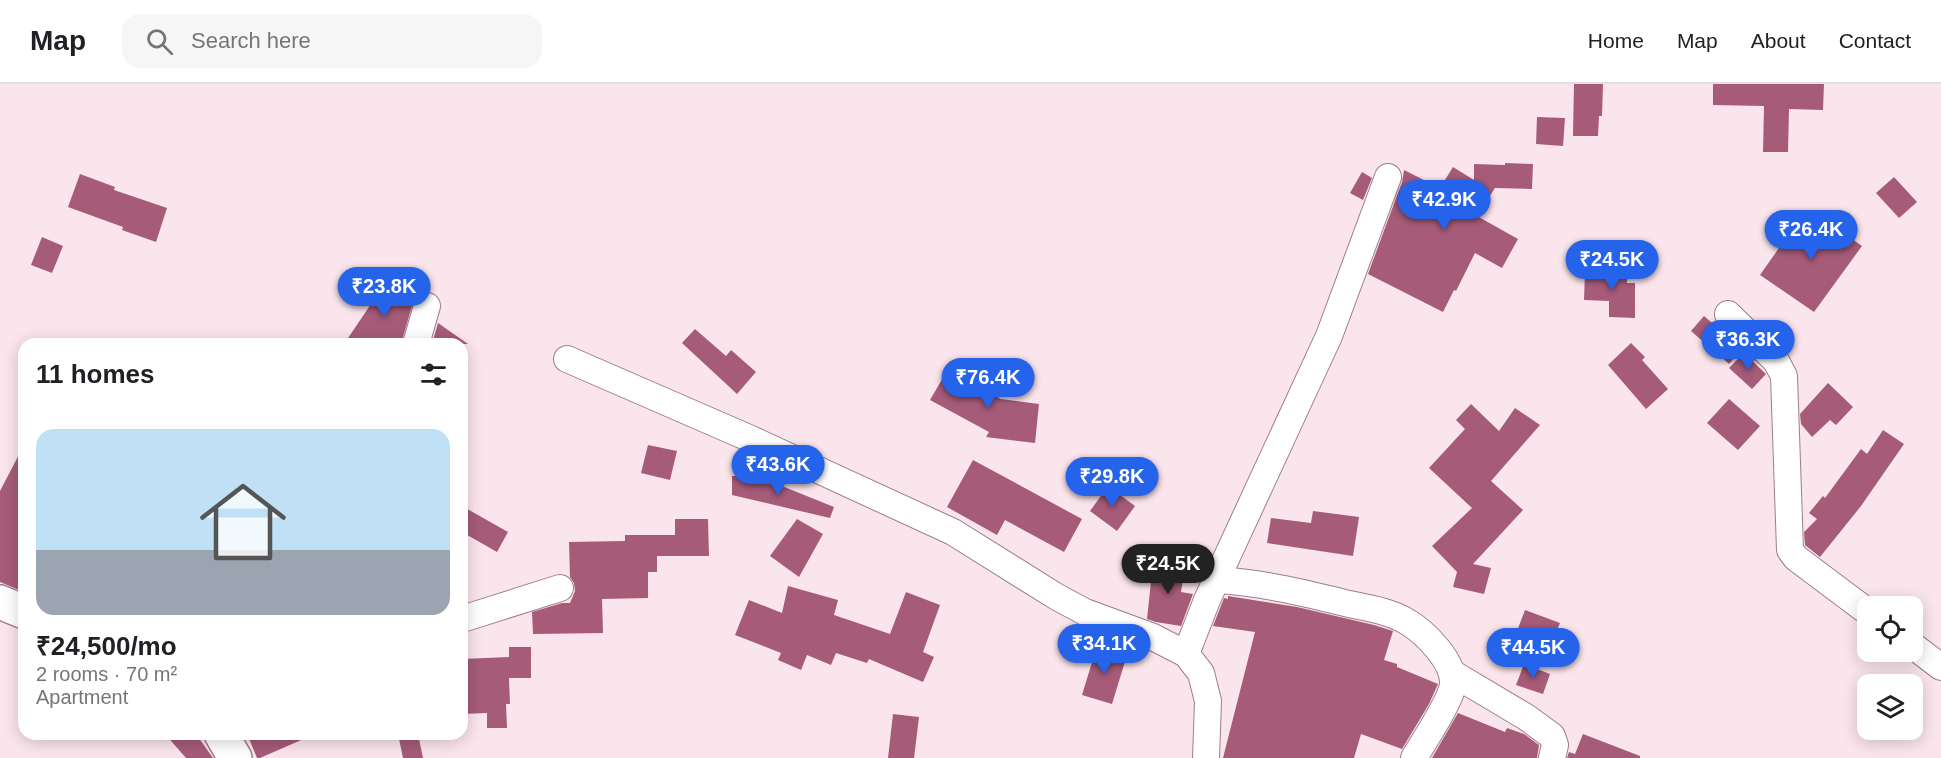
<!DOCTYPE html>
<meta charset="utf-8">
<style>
body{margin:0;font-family:Arial,sans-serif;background:#f6f6f6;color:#202124;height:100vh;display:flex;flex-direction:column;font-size:22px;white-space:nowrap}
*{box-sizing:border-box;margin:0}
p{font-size:20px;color:#757577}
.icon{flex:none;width:33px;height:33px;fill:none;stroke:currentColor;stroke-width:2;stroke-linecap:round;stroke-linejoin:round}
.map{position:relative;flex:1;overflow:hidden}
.drawer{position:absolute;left:18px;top:254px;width:450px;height:402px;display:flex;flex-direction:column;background:#fff;border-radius:18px;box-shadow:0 3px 15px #0003}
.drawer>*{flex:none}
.controls{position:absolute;left:1857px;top:512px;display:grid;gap:12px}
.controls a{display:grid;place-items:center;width:66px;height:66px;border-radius:12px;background:#fff;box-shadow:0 3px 15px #0003;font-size:30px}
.price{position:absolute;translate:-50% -51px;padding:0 14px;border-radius:21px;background:#2563eb;color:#fff;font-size:20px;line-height:39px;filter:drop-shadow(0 2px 3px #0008)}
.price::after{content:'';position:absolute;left:50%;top:36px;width:18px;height:14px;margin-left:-9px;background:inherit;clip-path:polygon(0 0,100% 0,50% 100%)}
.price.selected{background:#222;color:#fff}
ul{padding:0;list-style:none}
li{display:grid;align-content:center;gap:12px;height:318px;padding:0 18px}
li span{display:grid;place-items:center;height:186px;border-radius:18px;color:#555}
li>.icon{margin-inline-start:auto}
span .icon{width:108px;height:108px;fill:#fffc;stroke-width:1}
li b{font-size:26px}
h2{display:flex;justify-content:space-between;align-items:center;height:72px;padding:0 18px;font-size:26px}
header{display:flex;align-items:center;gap:36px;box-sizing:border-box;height:84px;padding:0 30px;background:#fff;border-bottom:2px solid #e0e0e0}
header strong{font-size:28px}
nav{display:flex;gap:33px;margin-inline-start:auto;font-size:21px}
.search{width:420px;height:54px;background:#f6f6f6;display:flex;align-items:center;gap:15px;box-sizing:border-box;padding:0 21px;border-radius:18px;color:#757577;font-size:22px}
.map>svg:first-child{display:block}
.building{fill:#a65b79}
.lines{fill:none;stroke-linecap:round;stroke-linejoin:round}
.minor-casing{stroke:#9e7d89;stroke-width:28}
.trunk-casing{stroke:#9e7d89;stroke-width:36}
.minor{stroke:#fff;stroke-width:26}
.trunk{stroke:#fff;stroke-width:33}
</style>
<header>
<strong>Map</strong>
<div class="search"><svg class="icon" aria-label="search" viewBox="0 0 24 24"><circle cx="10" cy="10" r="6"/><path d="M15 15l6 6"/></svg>Search here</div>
<nav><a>Home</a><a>Map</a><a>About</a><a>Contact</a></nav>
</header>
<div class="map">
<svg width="1941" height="674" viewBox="0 0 1941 674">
<rect width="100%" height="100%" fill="#fbe5ec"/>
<g class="building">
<path d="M1574,0H1603L1602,32H1599L1598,52H1573Z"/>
<path d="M1713,0H1824L1823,26L1789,25L1788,68H1763L1764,22L1713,21Z"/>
<path d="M1537,33L1565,34L1563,62L1536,60Z"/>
<path d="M1505,79L1533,80L1532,105L1495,104L1477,132L1518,155L1502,184L1475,169L1456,207L1454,206L1443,228L1368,190L1402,98L1404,86L1440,104L1453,83L1474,96V80L1505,81Z"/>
<path d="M1362,88L1372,94L1363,116L1350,109Z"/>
<path d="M80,90L115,103L114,106L167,124L156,158L122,146L123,143L68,123Z"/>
<path d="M1894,93L1917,118L1899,134L1876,109Z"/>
<path d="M1805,127L1825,141L1828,138L1862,162L1814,228L1760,191Z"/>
<path d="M42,153L63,162L52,189L31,181Z"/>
<path d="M1608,182H1628L1627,199H1635V234L1609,233V217L1584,216L1585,188H1608Z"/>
<path d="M383,195L414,215L401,260H344L371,220L368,219Z"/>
<path d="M1704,232L1742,265L1729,280L1691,247Z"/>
<path d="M438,239L468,260H432Z"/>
<path d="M695,245L726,272L731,266L756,288L737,310L682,259Z"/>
<path d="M1631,259L1645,273L1642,276L1668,305L1646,325L1608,281Z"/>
<path d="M1744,269L1766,290L1752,305L1729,284Z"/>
<path d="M948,285L1001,315L1039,320L1035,359L986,353L989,348L930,316Z"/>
<path d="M1828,299L1853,323L1836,341L1830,336L1812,353L1801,340L1800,330Z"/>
<path d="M1729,315L1760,342L1738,366L1707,339Z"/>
<path d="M1471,320L1499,347L1515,324L1540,341L1491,397L1523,426L1473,480L1491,484L1484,510L1453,503L1457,488L1432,462L1472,424L1429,384L1465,345L1456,336Z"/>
<path d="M1883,346L1904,360L1861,422L1820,473L1805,461L1804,448L1817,435L1809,429L1823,412L1825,414L1861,365L1867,370Z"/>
<path d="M24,361V508L0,498V407Z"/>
<path d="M648,361L677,367L670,396L641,389Z"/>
<path d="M973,376L1082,435L1064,468L1005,436L997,451L947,423Z"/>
<path d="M732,392H757L834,423L830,434L732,411Z"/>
<path d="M1108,402L1135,422L1117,447L1090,427Z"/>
<path d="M462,422L508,448L497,468L462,448Z"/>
<path d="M1313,427L1359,433L1353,472L1267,459L1271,434L1311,439Z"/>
<path d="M675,435H708L709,472H657V488H648V514L602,515L603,549L533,550L532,528L562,519H570L575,507L574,499L570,493L569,458L625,457V451H675Z"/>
<path d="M797,435L823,450L799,493L770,472Z"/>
<path d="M1153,479L1185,483L1181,508L1193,510L1181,542L1156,538L1147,535Z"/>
<path d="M788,502L838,516L834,531L890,550L906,508L940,521L923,568L934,573L923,598L869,575L867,579L836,569L831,581L807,571L801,586L778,576L781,569L735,551L749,516L782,529Z"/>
<path d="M1228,512L1297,523L1374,541L1393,547L1384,576L1397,580V583L1438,600L1429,620L1402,665L1361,650L1354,674H1223L1255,548L1213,542L1224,514L1228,515Z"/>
<path d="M1525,526L1560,539L1548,567L1514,555Z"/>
<path d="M1097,562L1127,571L1112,620L1082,611Z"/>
<path d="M509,563H531V594H509L510,620H506L507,644H487V629L462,630V575L509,573Z"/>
<path d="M1524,580L1550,590L1543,610L1516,601Z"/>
<path d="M1458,629L1505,648L1507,644L1524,650L1539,661L1537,674H1432Z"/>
<path d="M893,630L919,633L914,674H888Z"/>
<path d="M165,650H196L213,674H186Z"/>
<path d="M247,650H315L260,674H257Z"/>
<path d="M398,650H418L423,674H403Z"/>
<path d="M1583,650L1640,672V674H1567L1569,668L1575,670Z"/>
</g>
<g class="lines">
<g class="minor-casing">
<g id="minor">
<path d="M1728,230L1776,277L1784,292L1790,466L1796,474L1868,528"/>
<path d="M416,260L427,222"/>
<path d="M567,275L751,355L953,448L1057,513L1085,528L1153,553L1186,570L1201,589L1208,617L1206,674"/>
<path d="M1218,496C1263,499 1305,509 1349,520C1368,524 1389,527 1406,537C1425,548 1455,578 1453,601C1451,616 1423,659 1414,674"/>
<path d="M462,535L560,504"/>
<path d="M1912,561L1941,583"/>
<path d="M1186,570L1207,516L1329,252L1388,93"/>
<path d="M1452,589L1526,633L1552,652L1555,661L1552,674"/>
</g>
</g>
<g class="trunk-casing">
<g id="trunk">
<path d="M0,518L24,528"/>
<path d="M221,650L235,674"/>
</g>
</g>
<use href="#minor" class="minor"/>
<use href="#trunk" class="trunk"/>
</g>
</svg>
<div class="controls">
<a><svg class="icon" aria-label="locate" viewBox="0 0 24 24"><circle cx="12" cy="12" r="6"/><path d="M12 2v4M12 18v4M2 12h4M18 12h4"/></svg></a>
<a><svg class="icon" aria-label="layers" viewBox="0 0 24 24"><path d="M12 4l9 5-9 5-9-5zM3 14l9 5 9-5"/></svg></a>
</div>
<b class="price" style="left:1444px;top:147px">₹42.9K</b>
<b class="price" style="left:1811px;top:177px">₹26.4K</b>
<b class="price" style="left:1612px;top:207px">₹24.5K</b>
<b class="price" style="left:384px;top:234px">₹23.8K</b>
<b class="price" style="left:1748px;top:287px">₹36.3K</b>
<b class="price" style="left:988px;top:325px">₹76.4K</b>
<b class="price" style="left:778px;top:412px">₹43.6K</b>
<b class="price" style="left:1112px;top:424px">₹29.8K</b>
<b class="price selected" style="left:1168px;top:511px">₹24.5K</b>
<b class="price" style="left:1104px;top:591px">₹34.1K</b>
<b class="price" style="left:1533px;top:595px">₹44.5K</b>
<section class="drawer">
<h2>11 homes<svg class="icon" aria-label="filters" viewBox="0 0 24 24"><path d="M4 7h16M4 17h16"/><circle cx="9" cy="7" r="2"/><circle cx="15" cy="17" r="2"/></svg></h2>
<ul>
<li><span style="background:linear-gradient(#bfe0f5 65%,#9aa5b1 0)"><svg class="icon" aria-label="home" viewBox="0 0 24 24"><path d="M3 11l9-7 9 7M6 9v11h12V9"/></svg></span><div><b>₹24,500/mo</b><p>2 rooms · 70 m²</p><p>Apartment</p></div></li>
</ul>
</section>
</div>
